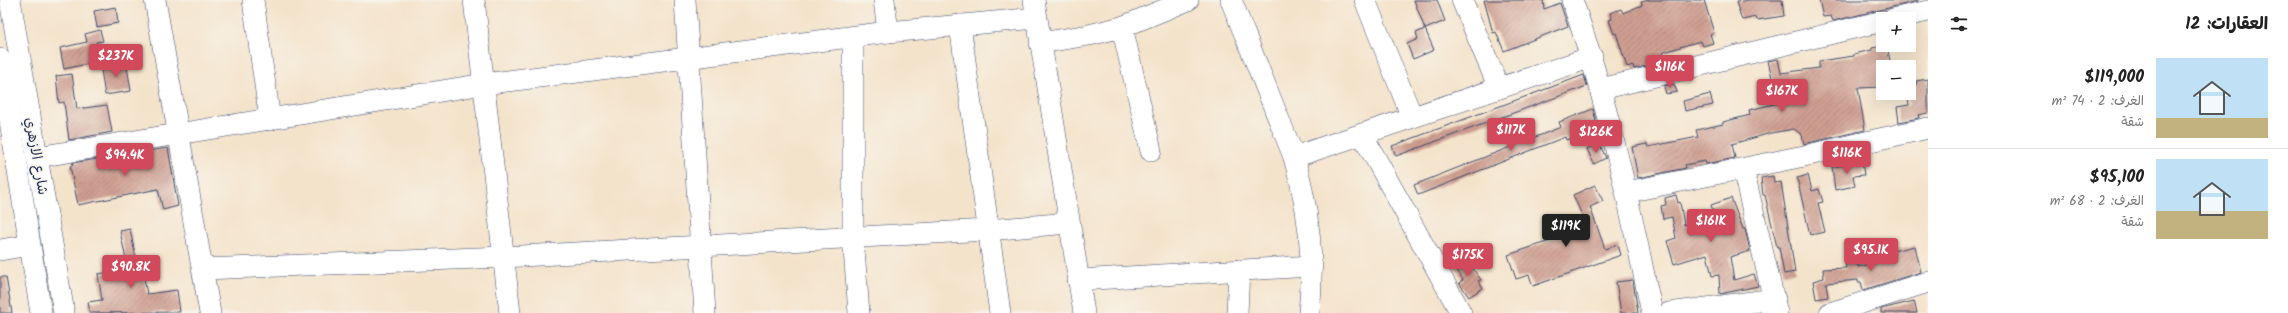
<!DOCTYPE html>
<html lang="ar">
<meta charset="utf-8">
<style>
body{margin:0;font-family:Kalam,"Playpen Sans Arabic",sans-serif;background:#f2f2f2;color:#222;direction:rtl;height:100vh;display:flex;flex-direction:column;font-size:15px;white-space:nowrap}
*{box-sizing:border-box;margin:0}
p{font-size:13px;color:#767676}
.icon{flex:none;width:22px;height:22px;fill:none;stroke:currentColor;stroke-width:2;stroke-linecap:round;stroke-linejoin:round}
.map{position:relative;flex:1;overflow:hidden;direction:ltr}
.sheet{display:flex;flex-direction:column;background:#fff;width:360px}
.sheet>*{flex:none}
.fabs{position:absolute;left:1876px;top:12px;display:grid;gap:8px}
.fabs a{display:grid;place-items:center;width:40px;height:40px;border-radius:0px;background:#fff;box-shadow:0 4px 16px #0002;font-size:20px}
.price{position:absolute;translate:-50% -34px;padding:0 9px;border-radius:4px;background:#d1495b;color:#fff;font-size:13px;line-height:26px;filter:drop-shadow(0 1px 2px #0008)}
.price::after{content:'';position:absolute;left:50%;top:24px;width:12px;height:9px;margin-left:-6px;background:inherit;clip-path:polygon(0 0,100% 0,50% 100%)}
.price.current{background:#222;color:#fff}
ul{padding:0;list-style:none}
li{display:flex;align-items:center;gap:12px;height:100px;padding:0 20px}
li+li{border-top:1px solid #e0e0e0}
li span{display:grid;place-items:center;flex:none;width:112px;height:80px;border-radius:0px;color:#555}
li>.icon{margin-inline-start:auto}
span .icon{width:48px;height:48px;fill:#fffc;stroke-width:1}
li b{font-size:17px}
h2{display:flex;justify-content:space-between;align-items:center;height:48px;padding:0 20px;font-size:17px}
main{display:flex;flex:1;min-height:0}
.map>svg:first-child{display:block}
.building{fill:url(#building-hatch)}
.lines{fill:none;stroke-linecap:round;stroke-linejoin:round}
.minor-casing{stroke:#3c4a6e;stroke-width:22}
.minor{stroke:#fff;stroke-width:21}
.labels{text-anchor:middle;stroke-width:3;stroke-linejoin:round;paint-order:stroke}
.street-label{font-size:14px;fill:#1b2f5e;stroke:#f7f3e8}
</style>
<main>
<section class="sheet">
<h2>العقارات: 12<svg class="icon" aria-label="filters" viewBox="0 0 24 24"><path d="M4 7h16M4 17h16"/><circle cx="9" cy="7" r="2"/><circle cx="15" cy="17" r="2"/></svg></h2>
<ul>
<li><span style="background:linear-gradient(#bfe0f5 75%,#c2b280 0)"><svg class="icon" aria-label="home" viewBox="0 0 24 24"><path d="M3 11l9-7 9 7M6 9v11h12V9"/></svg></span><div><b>$119,000</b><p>الغرف: 2 · 74 m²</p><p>شقة</p></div></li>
<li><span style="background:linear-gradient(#bfe0f5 65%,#c2b280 0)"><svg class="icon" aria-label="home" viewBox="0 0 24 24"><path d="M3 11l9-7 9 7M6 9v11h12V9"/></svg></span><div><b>$95,100</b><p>الغرف: 2 · 68 m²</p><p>شقة</p></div></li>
</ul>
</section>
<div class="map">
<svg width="1928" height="313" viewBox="0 0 1928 313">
<defs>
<pattern id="building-hatch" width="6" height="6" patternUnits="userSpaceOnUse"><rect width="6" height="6" fill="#cf9f91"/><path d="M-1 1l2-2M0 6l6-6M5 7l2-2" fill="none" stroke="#a7827a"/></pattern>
</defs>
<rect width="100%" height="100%" fill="#f7f3e8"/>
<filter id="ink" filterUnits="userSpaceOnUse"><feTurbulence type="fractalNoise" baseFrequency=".025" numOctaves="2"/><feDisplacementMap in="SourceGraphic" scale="8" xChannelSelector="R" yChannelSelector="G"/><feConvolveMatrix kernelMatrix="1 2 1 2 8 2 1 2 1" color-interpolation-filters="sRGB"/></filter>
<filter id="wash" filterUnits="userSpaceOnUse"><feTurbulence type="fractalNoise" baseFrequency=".012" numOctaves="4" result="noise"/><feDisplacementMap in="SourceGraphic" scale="16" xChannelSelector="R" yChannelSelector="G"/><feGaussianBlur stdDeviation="0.9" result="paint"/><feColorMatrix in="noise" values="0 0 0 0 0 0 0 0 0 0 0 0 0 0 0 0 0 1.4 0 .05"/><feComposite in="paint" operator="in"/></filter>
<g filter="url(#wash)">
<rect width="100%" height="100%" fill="#f4e3cb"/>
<g id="blocks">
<g class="building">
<path d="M1414,0H1437L1445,21L1425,29Z"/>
<path d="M1484,0H1543L1544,9L1560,3L1568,26L1504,51L1496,32L1493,33Z"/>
<path d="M1649,0H1704L1714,33L1710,34L1713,43L1703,46L1701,41L1683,46L1662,53L1666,61L1634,69L1633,65L1627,67L1616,33L1614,34L1609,20L1612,19L1610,13L1621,9L1623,13L1642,5L1641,2Z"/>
<path d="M1749,0H1782L1784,16L1757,20L1756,17L1742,20L1736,2Z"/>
<path d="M1819,0H1918V1L1833,21L1831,16L1823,17Z"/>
<path d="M116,7L118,23L97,27L94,11Z"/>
<path d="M1425,29L1434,50L1413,59L1407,44L1418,39L1416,33Z"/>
<path d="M100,30L103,41L96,42L100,61L64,69L60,48L87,42L85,34Z"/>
<path d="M1887,45L1891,66L1883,67V87L1858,88L1865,130L1804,144L1802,135L1794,129L1771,133L1732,144L1735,158L1706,164L1705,161L1685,165L1686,168L1638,178L1632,147L1647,144L1648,147L1698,137L1696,130L1723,124V122L1750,115L1749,110L1778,103L1768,61L1778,59L1781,73L1819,68V61L1854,56V54L1872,50V48Z"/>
<path d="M126,60L131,91L105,95L100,64Z"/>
<path d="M72,74L77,109L107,105L112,132L69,140L64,102L59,103L56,76Z"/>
<path d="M1584,75L1587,86L1396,156L1392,146Z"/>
<path d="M1928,79V113L1918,115L1919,118L1899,122L1897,107L1909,105L1907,93L1909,87L1917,86L1916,81Z"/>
<path d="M1674,84L1677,92L1666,94L1664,86Z"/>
<path d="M1710,94L1713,105L1685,111L1683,101Z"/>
<path d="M1593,109L1596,121L1581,126L1584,133L1566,140L1565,137L1418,195L1414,185L1561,127L1559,122Z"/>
<path d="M1599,143L1606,158L1594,164L1587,149Z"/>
<path d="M168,148L178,206L163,210L158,189L78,205L70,166L73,165L72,163Z"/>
<path d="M1862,162L1864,175L1853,176L1855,186L1835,190L1832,167Z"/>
<path d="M1808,175L1812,191L1819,189L1823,202L1818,203L1825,232L1810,235L1797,178Z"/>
<path d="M1773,176L1774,183L1781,182L1795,272L1784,274L1779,247H1777L1765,195H1763L1761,178Z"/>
<path d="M1595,185L1603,201L1590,207L1605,249L1618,245L1621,255L1533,286L1529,275L1516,279L1508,255L1588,228L1573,195Z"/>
<path d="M1676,195L1678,203L1680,202L1684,225L1687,224L1690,234L1712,227L1710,222L1716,219L1711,205L1731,198L1743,229H1745L1750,251L1730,257L1734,280L1754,274L1758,286L1720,294L1719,275L1712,276L1707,254L1674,264L1667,241L1676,238L1672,217L1663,219L1661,206L1666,205L1665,198Z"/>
<path d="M130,229L138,268L142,267L147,294L177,290L180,312L90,313L88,302L102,300L98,274L128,269L120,231Z"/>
<path d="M1915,246L1921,272L1863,290L1861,282H1858V280L1826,283L1828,297L1816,299L1813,281L1824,278L1823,269L1846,268L1845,261L1857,259L1858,267L1895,258L1893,251Z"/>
<path d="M1464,256L1481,280L1478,281L1483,288L1469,297L1459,283L1463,280L1453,263Z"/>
<path d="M0,277H6L12,313H0Z"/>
<path d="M1633,280L1638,313H1621L1616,282Z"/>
<path d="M1914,301L1917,313H1881V309Z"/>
</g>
</g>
</g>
<g filter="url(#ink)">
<use href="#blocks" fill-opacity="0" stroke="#3c4a6e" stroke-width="1"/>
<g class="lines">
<g class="minor-casing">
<g id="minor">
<path d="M10,0L64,313"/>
<path d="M155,0L210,313"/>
<path d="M253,0L270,120"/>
<path d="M474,0L510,313"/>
<path d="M685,0L705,313"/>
<path d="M884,0L888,32"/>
<path d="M1034,0L1084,313"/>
<path d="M1231,0L1294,157C1309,209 1315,259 1309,313"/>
<path d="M1365,0L1412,117"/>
<path d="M1462,0L1499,88"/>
<path d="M1572,0C1608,102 1630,207 1652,313"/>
<path d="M1893,19L1928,11"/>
<path d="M960,25L1000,313"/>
<path d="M1122,27L1151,151"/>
<path d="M853,37V237L859,313"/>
<path d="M1040,43L1089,35L1122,27L1188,0"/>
<path d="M0,59L41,313"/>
<path d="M1601,89L1883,21"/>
<path d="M1362,134L1461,313"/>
<path d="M37,157L484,84L888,32L1036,18"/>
<path d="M1294,157L1592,57"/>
<path d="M1743,169L1777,313"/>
<path d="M1627,192L1804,156L1928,128"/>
<path d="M0,250L29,245"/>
<path d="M203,269L503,257L987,230L1069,223"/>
<path d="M1078,280L1312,266"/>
<path d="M1237,313L1239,270"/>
<path d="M1669,313L1775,299"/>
<path d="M1830,313L1928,282"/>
</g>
</g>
<use href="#minor" class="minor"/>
</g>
</g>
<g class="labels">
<g class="street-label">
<text transform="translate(37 156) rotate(80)" y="5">شارع الازهري</text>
</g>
</g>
</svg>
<div class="fabs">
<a>+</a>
<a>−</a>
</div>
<b class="price" style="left:116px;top:78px">$237K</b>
<b class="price" style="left:1670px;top:89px">$116K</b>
<b class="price" style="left:1782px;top:113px">$167K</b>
<b class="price" style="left:1511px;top:152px">$117K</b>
<b class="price" style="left:1596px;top:154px">$126K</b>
<b class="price" style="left:1847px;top:175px">$116K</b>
<b class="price" style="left:125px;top:177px">$94.4K</b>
<b class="price" style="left:1711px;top:243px">$161K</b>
<b class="price current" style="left:1566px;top:248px">$119K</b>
<b class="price" style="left:1871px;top:272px">$95.1K</b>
<b class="price" style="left:1468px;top:277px">$175K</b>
<b class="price" style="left:131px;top:289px">$90.8K</b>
</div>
</main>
